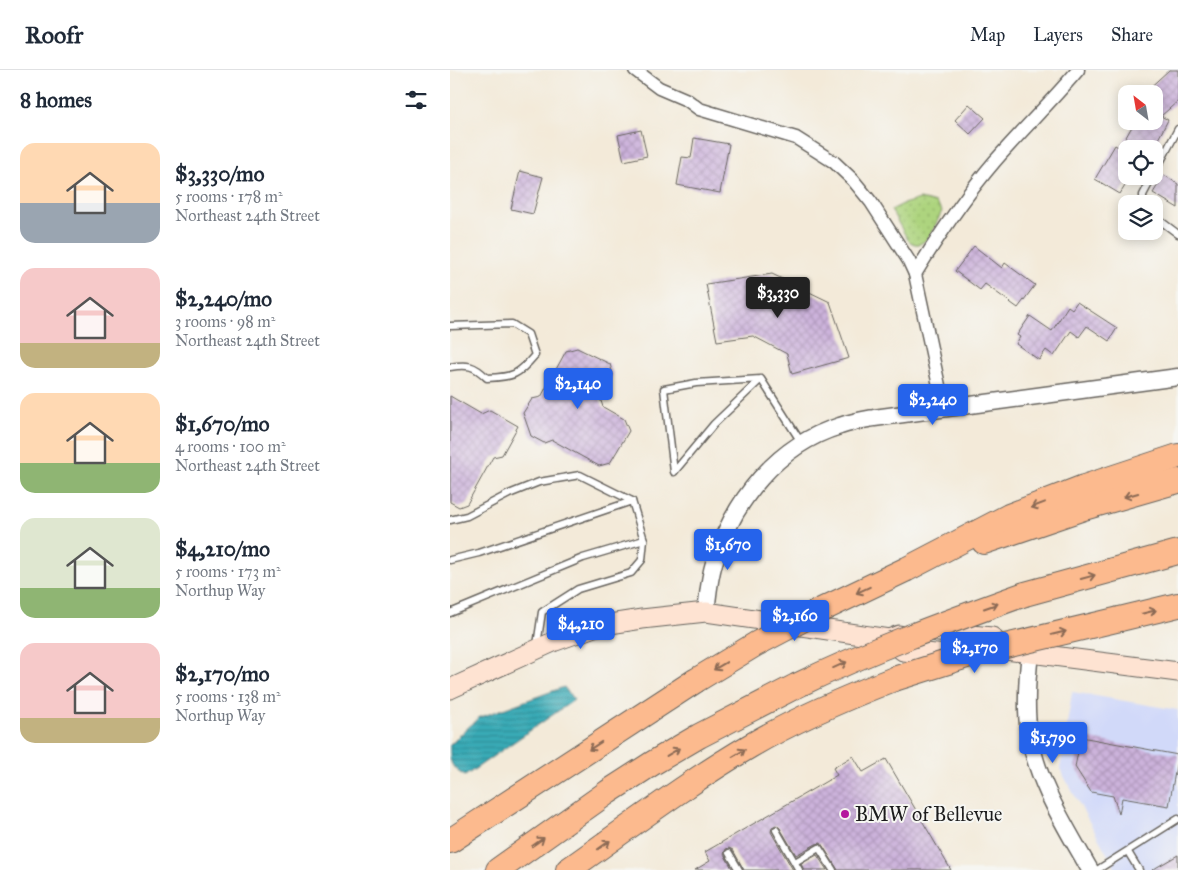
<!DOCTYPE html>
<meta charset="utf-8">
<style>
body{margin:0;font-family:"IM FELL Great Primer",serif;background:#f2f2f3;color:#1f2937;height:100vh;display:flex;flex-direction:column;font-size:19px;white-space:nowrap}
*{box-sizing:border-box;margin:0}
p{font-size:16px;color:#747a83}
.icon{flex:none;width:28px;height:28px;fill:none;stroke:currentColor;stroke-width:2;stroke-linecap:round;stroke-linejoin:round}
.map{position:relative;flex:1;overflow:hidden}
.drawer{display:flex;flex-direction:column;background:#fff;width:450px}
.drawer>*{flex:none}
.needle{width:32px;rotate:329deg}
.fabs{position:absolute;left:668px;top:15px;display:grid;gap:10px}
.fabs a{display:grid;place-items:center;width:45px;height:45px;border-radius:10px;background:#fff;box-shadow:0 2px 12px #0003;font-size:25px}
.price{position:absolute;translate:-50% -42px;padding:0 11px;border-radius:5px;background:#2563eb;color:#fff;font-size:16px;line-height:32px;filter:drop-shadow(0 1px 2px #0008)}
.price::after{content:'';position:absolute;left:50%;top:30px;width:15px;height:11px;margin-left:-8px;background:inherit;clip-path:polygon(0 0,100% 0,50% 100%)}
.price.on{background:#222;color:#fff}
ul{padding:0;list-style:none}
li{display:flex;align-items:center;gap:15px;height:125px;padding:0 20px}
li span{display:grid;place-items:center;flex:none;width:140px;height:100px;border-radius:15px;color:#555}
li>.icon{margin-inline-start:auto}
span .icon{width:60px;height:60px;fill:#fffc;stroke-width:1}
li b{font-size:21px}
h2{display:flex;justify-content:space-between;align-items:center;height:60px;padding:0 20px;font-size:21px}
header{display:flex;align-items:center;gap:30px;box-sizing:border-box;height:70px;padding:0 25px;background:#fff;border-bottom:1px solid #e0e1e3}
header strong{font-size:24px}
nav{display:flex;gap:28px;margin-inline-start:auto;font-size:18px}
main{display:flex;flex:1;min-height:0}
.map>svg:first-child{display:block}
.built{fill:#d1d9f9}
.grass{fill:url(#grass-dots);stroke:#64784d}
.water{fill:url(#water-rules);stroke:#2a6369}
.building{fill:url(#building-cross-hatch)}
.lines{fill:none;stroke-linecap:round;stroke-linejoin:round}
.service-casing{stroke:#67645e;stroke-width:9}
.minor-casing{stroke:#67645e;stroke-width:15}
.tertiary-casing{stroke:#67645e;stroke-width:19}
.secondary-casing{stroke:#67645e;stroke-width:21}
.motorway-casing{stroke:#67645e;stroke-width:26}
.service{stroke:#fff;stroke-width:6}
.minor{stroke:#fff;stroke-width:12}
.tertiary{stroke:#fff;stroke-width:16}
.secondary{stroke:#fee3d2;stroke-width:19}
.motorway{stroke:#fcba8e;stroke-width:24}
.motorway-bridge-casing{stroke:#67645e;stroke-width:26;stroke-linecap:butt}
.motorway-bridge{stroke:#fcba8e;stroke-width:24}
.oneway{stroke:#8c6b55}
.poi-dot{fill:#b5179e;stroke:#f6f6f2;stroke-width:2}
.labels{text-anchor:middle;stroke-width:4;stroke-linejoin:round;paint-order:stroke}
.poi-label{font-size:20px;fill:#1c1c1c;stroke:#f6f6f2;text-anchor:start}
</style>
<header>
<strong>Roofr</strong>
<nav><a>Map</a><a>Layers</a><a>Share</a></nav>
</header>
<main>
<section class="drawer">
<h2>8 homes<svg class="icon" aria-label="filters" viewBox="0 0 24 24"><path d="M4 7h16M4 17h16"/><circle cx="9" cy="7" r="2"/><circle cx="15" cy="17" r="2"/></svg></h2>
<ul>
<li><span style="background:linear-gradient(#ffd9b3 60%,#9aa5b1 0)"><svg class="icon" aria-label="home" viewBox="0 0 24 24"><path d="M3 11l9-7 9 7M6 9v11h12V9"/></svg></span><div><b>$3,330/mo</b><p>5 rooms · 178 m²</p><p>Northeast 24th Street</p></div></li>
<li><span style="background:linear-gradient(#f6c9c9 75%,#c2b280 0)"><svg class="icon" aria-label="home" viewBox="0 0 24 24"><path d="M3 11l9-7 9 7M6 9v11h12V9"/></svg></span><div><b>$2,240/mo</b><p>3 rooms · 98 m²</p><p>Northeast 24th Street</p></div></li>
<li><span style="background:linear-gradient(#ffd9b3 70%,#8fb573 0)"><svg class="icon" aria-label="home" viewBox="0 0 24 24"><path d="M3 11l9-7 9 7M6 9v11h12V9"/></svg></span><div><b>$1,670/mo</b><p>4 rooms · 100 m²</p><p>Northeast 24th Street</p></div></li>
<li><span style="background:linear-gradient(#dfe7d0 70%,#8fb573 0)"><svg class="icon" aria-label="home" viewBox="0 0 24 24"><path d="M3 11l9-7 9 7M6 9v11h12V9"/></svg></span><div><b>$4,210/mo</b><p>5 rooms · 173 m²</p><p>Northup Way</p></div></li>
<li><span style="background:linear-gradient(#f6c9c9 75%,#c2b280 0)"><svg class="icon" aria-label="home" viewBox="0 0 24 24"><path d="M3 11l9-7 9 7M6 9v11h12V9"/></svg></span><div><b>$2,170/mo</b><p>5 rooms · 138 m²</p><p>Northup Way</p></div></li>
</ul>
</section>
<div class="map">
<svg width="728" height="800" viewBox="0 0 728 800">
<defs>
<pattern id="grass-dots" width="8" height="8" patternUnits="userSpaceOnUse" patternTransform="scale(1.25)"><rect width="8" height="8" fill="#add47e"/><path d="M2 2h.1M6 6h.1" fill="none" stroke="#94b56c" stroke-width="1.8" stroke-linecap="round"/></pattern>
<pattern id="water-rules" width="6" height="5" patternUnits="userSpaceOnUse" patternTransform="scale(1.25)"><rect width="6" height="5" fill="#39aab6"/><path d="M0 2.5h6" fill="none" stroke="#2f8a93"/></pattern>
<pattern id="building-cross-hatch" width="8" height="8" patternUnits="userSpaceOnUse" patternTransform="scale(1.25)"><rect width="8" height="8" fill="#ccb2db"/><path d="M0 0l8 8M0 8l8-8" fill="none" stroke="#af98bb"/></pattern>
</defs>
<rect width="100%" height="100%" fill="#f6f6f2"/>
<filter id="ink" filterUnits="userSpaceOnUse"><feTurbulence type="fractalNoise" baseFrequency=".02" numOctaves="2"/><feDisplacementMap in="SourceGraphic" scale="10" xChannelSelector="R" yChannelSelector="G"/><feConvolveMatrix kernelMatrix="1 2 1 2 8 2 1 2 1" color-interpolation-filters="sRGB"/></filter>
<filter id="wash" filterUnits="userSpaceOnUse"><feTurbulence type="fractalNoise" baseFrequency=".0096" numOctaves="4" result="noise"/><feDisplacementMap in="SourceGraphic" scale="20" xChannelSelector="R" yChannelSelector="G"/><feGaussianBlur stdDeviation="1.12" result="paint"/><feColorMatrix in="noise" values="0 0 0 0 0 0 0 0 0 0 0 0 0 0 0 0 0 1.4 0 .05"/><feComposite in="paint" operator="in"/></filter>
<g filter="url(#wash)">
<rect width="100%" height="100%" fill="#f3ead9"/>
<path class="built" d="M622,622L728,640V800H666L610,699Z"/>
<path class="grass" d="M470,129L486,133L492,141C486,153 475,186 458,170L441,140L453,134Z"/>
<path class="water" d="M114,617L124,630L15,706C0,697 0,693 0,675L28,648Z"/>
<g id="blocks">
<g class="building">
<path d="M719,0H728V31L711,46L718,50L703,79H671L676,82V106H681L670,124L645,109L665,75L670,78L685,51H704V24H698L696,21Z"/>
<path d="M519,34L535,48L520,64L505,50Z"/>
<path d="M191,60L197,86L174,91L168,65Z"/>
<path d="M244,68L279,74L270,123L227,115L232,87L241,88Z"/>
<path d="M70,101L93,107L83,144L61,139Z"/>
<path d="M714,105L728,114V138L703,123Z"/>
<path d="M524,176L552,198L555,193L585,215L568,238L535,214L530,220L505,201Z"/>
<path d="M322,204L380,232L399,288L342,304L337,284L303,266L267,271L256,214Z"/>
<path d="M627,232L667,258L659,271L637,256L629,267L621,261L604,286L596,280L589,290L566,274L570,267L567,265L580,246L602,261L618,236L622,239Z"/>
<path d="M127,278L160,294L163,305L150,328L153,337L174,349L179,361L160,393L149,396L102,370L94,373L81,366L73,343L82,329L91,327L116,281Z"/>
<path d="M0,326L31,344L40,340L68,356L52,385L43,387L17,434L9,437L0,432Z"/>
<path d="M631,667L728,685L719,736L672,728L669,744L663,726L641,722L625,697Z"/>
<path d="M403,686L413,702L436,689L501,800H388L371,773L366,774L346,785L330,758L326,755L322,757L321,762L343,800H294L283,780L279,778L276,779L274,784L283,800H245L260,791L255,782L387,705L383,698Z"/>
<path d="M367,785L377,800H354L351,794Z"/>
<path d="M728,785V800H702Z"/>
</g>
</g>
</g>
<g filter="url(#ink)">
<use href="#blocks" fill-opacity="0" stroke="#67645e" stroke-width="1"/>
<g class="lines">
<g class="service-casing">
<g id="service">
<path d="M704,104L728,59"/>
<path d="M693,134V125L703,106"/>
<path d="M704,146L728,164"/>
<path d="M0,256L62,254L78,264L85,285C68,305 64,307 37,308C24,295 17,294 0,297"/>
<path d="M311,309L264,354L224,402L214,319L246,313L311,309L351,372"/>
<path d="M0,450L17,446L59,424L89,412L130,405L182,431"/>
<path d="M0,490L29,483L182,431L194,470L192,490L181,503L128,519L92,542L87,575"/>
<path d="M0,543L133,488L194,470"/>
<path d="M326,760L349,800"/>
<path d="M678,782L689,800"/>
<path d="M279,783L289,800"/>
<path d="M345,792L369,778L383,800"/>
<path d="M647,800L728,749"/>
</g>
</g>
<g class="minor-casing">
<g id="minor">
<path d="M185,0L209,18L237,30L249,39L346,68L384,92L403,110L421,132L459,191L465,204L494,339"/>
<path d="M465,204C489,165 515,126 545,91C572,60 601,32 628,0"/>
</g>
</g>
<g class="tertiary-casing">
<g id="tertiary">
<path d="M256,542C258,526 259,509 264,493C283,431 327,375 390,356C401,352 413,350 424,348L728,307"/>
<path d="M580,583C577,609 575,637 579,663C587,713 616,757 640,800"/>
</g>
</g>
<g class="secondary-casing">
<g id="secondary">
<path d="M478,561L542,567L553,579"/>
<path d="M439,569L453,581L508,586"/>
<path d="M556,580L728,602"/>
<path d="M0,619L103,572L147,556L192,549L256,542L439,569L449,565"/>
</g>
</g>
<g class="motorway-casing">
<g id="motorway">
<path d="M534,472L634,438L728,411"/>
<path d="M457,499L559,446L634,417L728,386"/>
<path d="M575,524L728,482"/>
<path d="M670,549L728,535"/>
<path d="M0,771L245,611"/>
<path d="M48,800L158,722L203,693L249,666L346,616"/>
<path d="M118,800C178,758 237,713 300,676C346,649 395,628 444,609"/>
</g>
</g>
<use href="#service" class="service"/>
<use href="#minor" class="minor"/>
<use href="#tertiary" class="tertiary"/>
<use href="#secondary" class="secondary"/>
<use href="#motorway" class="motorway"/>
<g class="motorway-bridge-casing">
<g id="motorway-bridge">
<path d="M444,609L526,583L670,549"/>
<path d="M245,611L306,574L371,540L457,499"/>
<path d="M346,616C420,580 497,552 575,524"/>
</g>
</g>
<use href="#motorway-bridge" class="motorway-bridge"/>
</g>
<defs><path id="oneway-shaft" d="M-6 0H5M1.5-3L5.5 0L1.5 3" fill="none" stroke-width="1.6" stroke-linecap="round" stroke-linejoin="round" transform="scale(1.25)"/></defs>
<g class="oneway">
<use href="#oneway-shaft" transform="translate(681 425) rotate(164)"/>
<use href="#oneway-shaft" transform="translate(588 435) rotate(159)"/>
<use href="#oneway-shaft" transform="translate(638 507) rotate(-15)"/>
<use href="#oneway-shaft" transform="translate(413 520) rotate(155)"/>
<use href="#oneway-shaft" transform="translate(541 536) rotate(-19)"/>
<use href="#oneway-shaft" transform="translate(699 542) rotate(-14)"/>
<use href="#oneway-shaft" transform="translate(609 563) rotate(-13)"/>
<use href="#oneway-shaft" transform="translate(390 595) rotate(-24)"/>
<use href="#oneway-shaft" transform="translate(270 596) rotate(149)"/>
<use href="#oneway-shaft" transform="translate(145 676) rotate(147)"/>
<use href="#oneway-shaft" transform="translate(223 682) rotate(-31)"/>
<use href="#oneway-shaft" transform="translate(289 683) rotate(-31)"/>
<use href="#oneway-shaft" transform="translate(88 772) rotate(-35)"/>
<use href="#oneway-shaft" transform="translate(154 775) rotate(-35)"/>
</g>
</g>
<circle class="poi-dot" cx="395" cy="744" r="5"/>
<g class="labels">
<g class="poi-label">
<text x="405" y="751">BMW of Bellevue</text>
</g>
</g>
</svg>
<div class="fabs">
<a><svg class="needle" viewBox="-14 -14 28 28"><path d="M0-13l5 13h-10z" fill="#e53935"/><path d="M0 13l5-13h-10z" fill="#747a83"/></svg></a>
<a><svg class="icon" aria-label="locate" viewBox="0 0 24 24"><circle cx="12" cy="12" r="6"/><path d="M12 2v4M12 18v4M2 12h4M18 12h4"/></svg></a>
<a><svg class="icon" aria-label="layers" viewBox="0 0 24 24"><path d="M12 4l9 5-9 5-9-5zM3 14l9 5 9-5"/></svg></a>
</div>
<b class="price on" style="left:328px;top:249px">$3,330</b>
<b class="price" style="left:128px;top:340px">$2,140</b>
<b class="price" style="left:483px;top:356px">$2,240</b>
<b class="price" style="left:278px;top:501px">$1,670</b>
<b class="price" style="left:345px;top:572px">$2,160</b>
<b class="price" style="left:131px;top:580px">$4,210</b>
<b class="price" style="left:525px;top:604px">$2,170</b>
<b class="price" style="left:603px;top:694px">$1,790</b>
</div>
</main>
